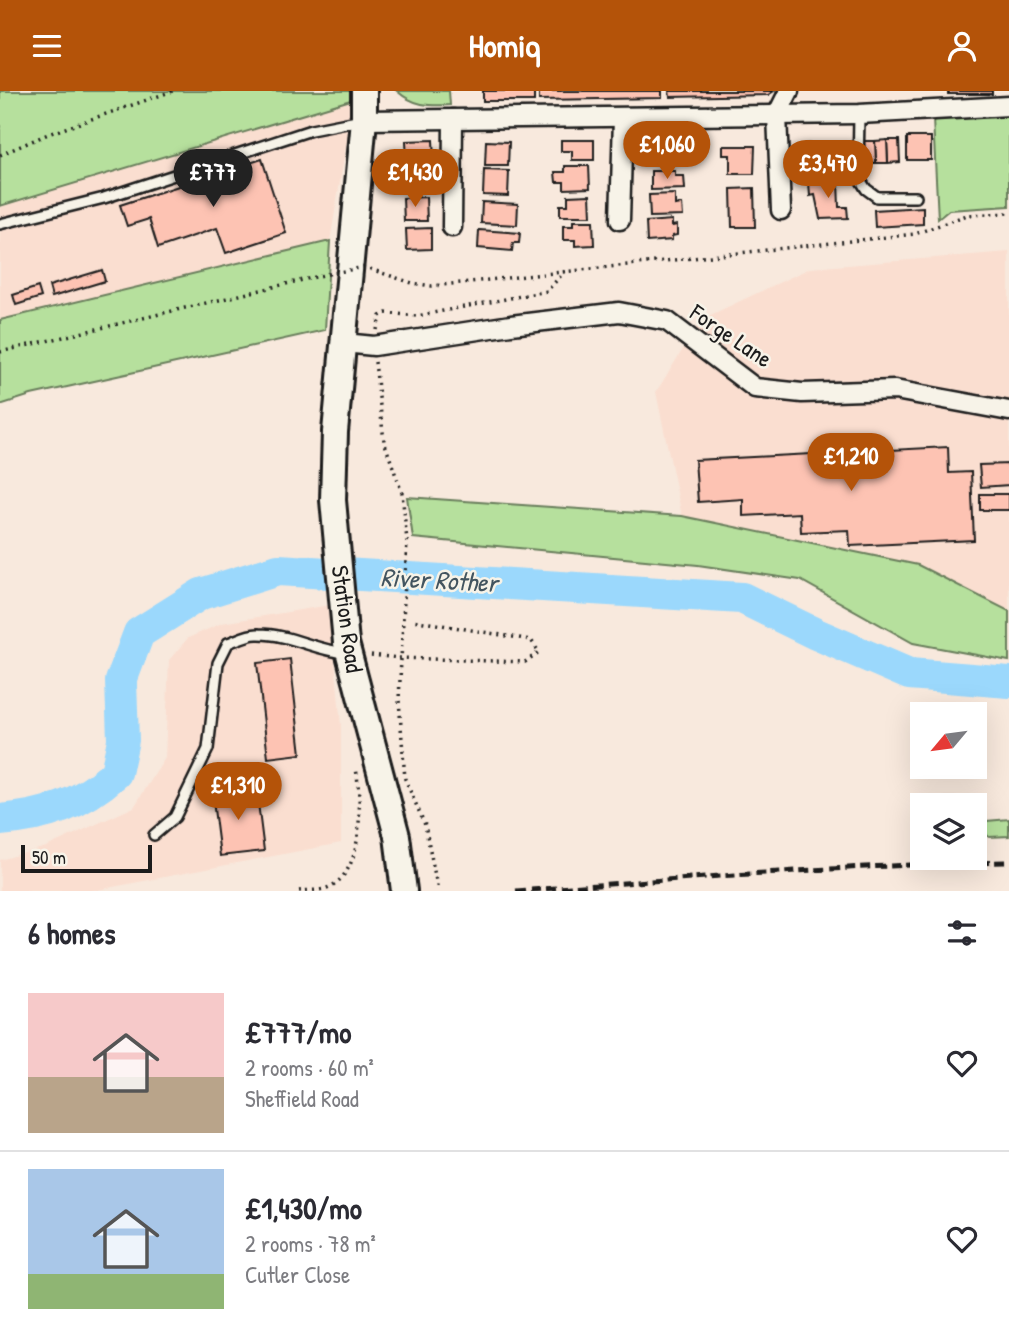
<!DOCTYPE html>
<meta charset="utf-8">
<style>
body{margin:0;font-family:"Patrick Hand",sans-serif;background:#f2f2f3;color:#2b2b33;height:100vh;display:flex;flex-direction:column;font-size:26px;white-space:nowrap}
*{box-sizing:border-box;margin:0}
p{font-size:23px;color:#7c7c81}
.icon{flex:none;width:38px;height:38px;fill:none;stroke:currentColor;stroke-width:2;stroke-linecap:round;stroke-linejoin:round}
.map{position:relative;height:800px;overflow:hidden}
.panel{display:flex;flex-direction:column;background:#fff;flex:1}
.panel>*{flex:none}
.needle{width:46px;rotate:241deg}
.controls{position:absolute;left:910px;top:611px;display:grid;gap:14px}
.controls a{display:grid;place-items:center;width:77px;height:77px;border-radius:0px;background:#fff;box-shadow:0 7px 28px #0002;font-size:35px}
.scale{position:absolute;left:21px;bottom:18px;width:131px;box-sizing:border-box;padding-left:7px;border:4px solid #1c1c1c;border-top:0;font-size:19px;line-height:24px;white-space:nowrap;color:#1c1c1c;-webkit-text-stroke:5px #f7f3e8;paint-order:stroke}
.price{position:absolute;translate:-50% -60px;padding:0 16px;border-radius:24px;background:#b45309;color:#fff;font-size:23px;line-height:46px;filter:drop-shadow(0 2px 4px #0008)}
.price::after{content:'';position:absolute;left:50%;top:42px;width:21px;height:16px;margin-left:-10px;background:inherit;clip-path:polygon(0 0,100% 0,50% 100%)}
.price.on{background:#222;color:#fff}
ul{padding:0;list-style:none}
li{display:flex;align-items:center;gap:21px;height:175px;padding:0 28px}
li+li{border-top:2px solid #e1e1e2}
li span{display:grid;place-items:center;flex:none;width:196px;height:140px;border-radius:0px;color:#555}
li>.icon{margin-inline-start:auto}
span .icon{width:84px;height:84px;fill:#fffc;stroke-width:1}
li b{font-size:30px}
h2{display:flex;justify-content:space-between;align-items:center;height:84px;padding:0 28px;font-size:30px}
header{display:flex;justify-content:space-between;align-items:center;height:91px;padding:0 28px;background:#b45309;color:#fff;font-size:32px;font-weight:800}
.map>svg:first-child{display:block}
.built{fill:#faded0}
.green{fill:#b6e09d;stroke:#697e5c;stroke-width:2}
.lines{fill:none;stroke-linecap:round;stroke-linejoin:round}
.river{stroke:#9bd8fc;stroke-width:32}
.building{fill:#fdc3b3;stroke:#1c1c1c;stroke-width:2}
.service-casing{stroke:#1c1c1c;stroke-width:14}
.minor-casing{stroke:#1c1c1c;stroke-width:23}
.secondary-casing{stroke:#1c1c1c;stroke-width:30}
.path{stroke:#1c1c1c;stroke-width:3.5;stroke-dasharray:2 5;stroke-linecap:butt}
.service{stroke:#f7f3e8;stroke-width:9}
.minor{stroke:#f7f3e8;stroke-width:18}
.secondary{stroke:#f7f3e8;stroke-width:24}
.rail{stroke:#1c1c1c;stroke-width:5;stroke-dasharray:10 5;stroke-linecap:butt}
.path-bridge{stroke:#1c1c1c;stroke-width:3.5;stroke-dasharray:2 5;stroke-linecap:butt}
.labels{text-anchor:middle;stroke-width:5;stroke-linejoin:round;paint-order:stroke}
.street-label{font-size:24px;fill:#1c1c1c;stroke:#f7f3e8}
.water-label{font-size:26px;font-style:italic;fill:#42545f;stroke:#f7f3e8}
</style>
<header><svg class="icon" aria-label="menu" viewBox="0 0 24 24"><path d="M4 6h16M4 12h16M4 18h16"/></svg>Homiq<svg class="icon" aria-label="person" viewBox="0 0 24 24"><circle cx="12" cy="8" r="4"/><path d="M4 21q1-7 8-7t8 7"/></svg></header>
<div class="map">
<svg width="1009" height="800" viewBox="0 0 1009 800">
<rect width="100%" height="100%" fill="#f8e9dd"/>
<filter id="ink" filterUnits="userSpaceOnUse"><feTurbulence type="fractalNoise" baseFrequency=".0143" numOctaves="2"/><feDisplacementMap in="SourceGraphic" scale="14" xChannelSelector="R" yChannelSelector="G"/><feConvolveMatrix kernelMatrix="1 2 1 2 8 2 1 2 1" color-interpolation-filters="sRGB"/></filter>
<g filter="url(#ink)">
<g class="built">
<path d="M354,8L330,150L0,229V115Z"/>
<path d="M1009,161V520L918,474L682,425L656,301L702,228L810,177Z"/>
<path d="M330,514L341,635V752L92,800H0V769L46,756L134,716L165,667L169,569L188,547L222,532Z"/>
</g>
<g class="green">
<path d="M0,0H353L354,8L0,115Z"/>
<path d="M397,0H449L450,14C428,15 414,15 397,0Z"/>
<path d="M1009,25V115L949,119L938,128L933,28Z"/>
<path d="M330,150L325,239L31,304L0,314V229Z"/>
<path d="M407,406L682,425L918,474L1009,520V570L913,552L800,489L698,474L413,447Z"/>
<path d="M1009,728V745L989,746L975,733V731Z"/>
</g>
<g class="lines">
<path class="river" d="M0,729C47,725 80,714 116,682L123,649L121,590L139,542L201,503L278,479L742,507L816,543L909,583L1009,591"/>
</g>
<g class="building">
<rect x="483" y="0" width="51" height="10"/>
<path d="M539,0H662V7L539,9Z"/>
<path d="M669,0H774L768,4L670,6Z"/>
<rect x="948" y="0" width="44" height="3"/>
<rect x="651" y="38" width="24" height="33"/>
<rect x="907" y="46" width="24" height="23"/>
<path d="M433,49L434,70L407,71L406,50Z"/>
<path d="M561,49H594V69H572V60H561Z"/>
<path d="M887,49H899L900,71L888,72Z"/>
<path d="M887,49L888,72H876L875,50Z"/>
<path d="M486,50L509,51L508,75H485Z"/>
<path d="M864,50H875L876,72H865Z"/>
<path d="M829,52L830,66L835,65L836,79L812,80V66H805V53Z"/>
<path d="M723,55H755L754,83H730V64H723Z"/>
<path d="M262,68L286,142L226,162L217,137L158,157L149,128L127,135L120,114Z"/>
<path d="M565,75H589L590,97L564,98V91H556L555,81H565Z"/>
<rect x="405" y="79" width="25" height="22"/>
<path d="M484,79L509,80L508,105L483,104Z"/>
<path d="M651,80H675V85H684L685,98L651,99Z"/>
<path d="M838,91L839,116H847L848,127L820,128L815,104L810,105L809,92Z"/>
<path d="M754,97L755,136H732L731,98Z"/>
<path d="M675,103V114L682,113L683,125L650,126L649,104Z"/>
<path d="M590,104L591,125H560V114H568V105Z"/>
<path d="M426,106L427,130H404L403,107Z"/>
<path d="M482,111L518,113L517,134L481,132Z"/>
<path d="M923,116V133L875,136L874,119Z"/>
<path d="M672,129V135L677,134V144L672,145V149L647,151L646,131Z"/>
<path d="M573,130H593L594,154L575,155V149H563V135H573Z"/>
<path d="M431,137V158L407,159L406,138Z"/>
<path d="M479,139L520,142L519,152H513L512,160L478,157Z"/>
<path d="M102,179L105,190L52,206L49,195Z"/>
<path d="M38,196L41,206L16,214L13,204Z"/>
<path d="M948,356L949,382L971,381L974,449L850,455L849,439L801,441L800,422L743,425V408L698,411L695,369Z"/>
<path d="M1009,373V394L981,396L979,374Z"/>
<rect x="980" y="403" width="29" height="16"/>
<path d="M290,568L301,663L268,667L257,572Z"/>
<path d="M256,696L264,760L220,765L212,702Z"/>
</g>
<g class="lines">
<g class="service-casing">
<g id="service">
<path d="M859,23L858,85L866,98L877,106H916"/>
<path d="M0,133L104,107L311,39L362,29"/>
<path d="M154,744L175,726L208,658L218,572L228,552C237,549 249,542 259,543C289,543 315,559 345,562"/>
</g>
</g>
<g class="minor-casing">
<g id="minor">
<path d="M364,29L859,23L1009,15"/>
<path d="M781,119L777,24L789,0"/>
<path d="M620,129L623,27"/>
<path d="M452,136L453,28"/>
<path d="M344,252L374,255L511,234L619,221L667,230L755,297L802,302L895,299L1009,320"/>
</g>
</g>
<g class="secondary-casing">
<path id="secondary" d="M364,0V29L335,341L333,409L346,552L397,745L404,800"/>
</g>
<g class="path">
<path d="M0,64L48,43L173,0"/>
<path d="M370,178L412,192L432,195L915,143L967,124L1009,122"/>
<path d="M377,239L380,225L386,222L417,225L547,200L565,180"/>
<path d="M0,261L328,183"/>
<path d="M375,271L384,350L402,402L407,450L399,609L405,688L425,734L438,800"/>
<path d="M371,564L400,567L525,571L539,561L531,549L412,529"/>
<path d="M299,800C308,799 319,800 327,797C366,782 361,709 356,677"/>
</g>
<use href="#service" class="service"/>
<use href="#minor" class="minor"/>
<use href="#secondary" class="secondary"/>
<path class="rail" d="M516,800C681,788 844,774 1009,771"/>
<path class="path-bridge" d="M328,183L365,176"/>
</g>
</g>
<g class="labels">
<g class="street-label">
<text transform="translate(731 245) rotate(34)" y="8">Forge Lane</text>
<text transform="translate(347 528) rotate(82)" y="8">Station Road</text>
</g>
<g class="water-label">
<text transform="translate(439 489) rotate(3)" y="9">River Rother</text>
</g>
</g>
</svg>
<div class="controls">
<a><svg class="needle" viewBox="-14 -14 28 28"><path d="M0-13l5 13h-10z" fill="#e53935"/><path d="M0 13l5-13h-10z" fill="#7c7c81"/></svg></a>
<a><svg class="icon" aria-label="layers" viewBox="0 0 24 24"><path d="M12 4l9 5-9 5-9-5zM3 14l9 5 9-5"/></svg></a>
</div>
<div class="scale">50 m</div>
<b class="price" style="left:667px;top:90px">£1,060</b>
<b class="price" style="left:828px;top:109px">£3,470</b>
<b class="price on" style="left:213px;top:118px">£777</b>
<b class="price" style="left:415px;top:118px">£1,430</b>
<b class="price" style="left:851px;top:402px">£1,210</b>
<b class="price" style="left:238px;top:731px">£1,310</b>
</div>
<section class="panel">
<h2>6 homes<svg class="icon" aria-label="filters" viewBox="0 0 24 24"><path d="M4 7h16M4 17h16"/><circle cx="9" cy="7" r="2"/><circle cx="15" cy="17" r="2"/></svg></h2>
<ul>
<li><span style="background:linear-gradient(#f6c9c9 60%,#b9a48a 0)"><svg class="icon" aria-label="home" viewBox="0 0 24 24"><path d="M3 11l9-7 9 7M6 9v11h12V9"/></svg></span><div><b>£777/mo</b><p>2 rooms · 60 m²</p><p>Sheffield Road</p></div><svg class="icon" aria-label="heart" viewBox="0 0 24 24"><path d="M12 20l-8-8c-3-5 5-10 8-4 3-6 11-1 8 4z"/></svg></li>
<li><span style="background:linear-gradient(#a9c7e8 75%,#8fb573 0)"><svg class="icon" aria-label="home" viewBox="0 0 24 24"><path d="M3 11l9-7 9 7M6 9v11h12V9"/></svg></span><div><b>£1,430/mo</b><p>2 rooms · 78 m²</p><p>Cutler Close</p></div><svg class="icon" aria-label="heart" viewBox="0 0 24 24"><path d="M12 20l-8-8c-3-5 5-10 8-4 3-6 11-1 8 4z"/></svg></li>
</ul>
</section>
